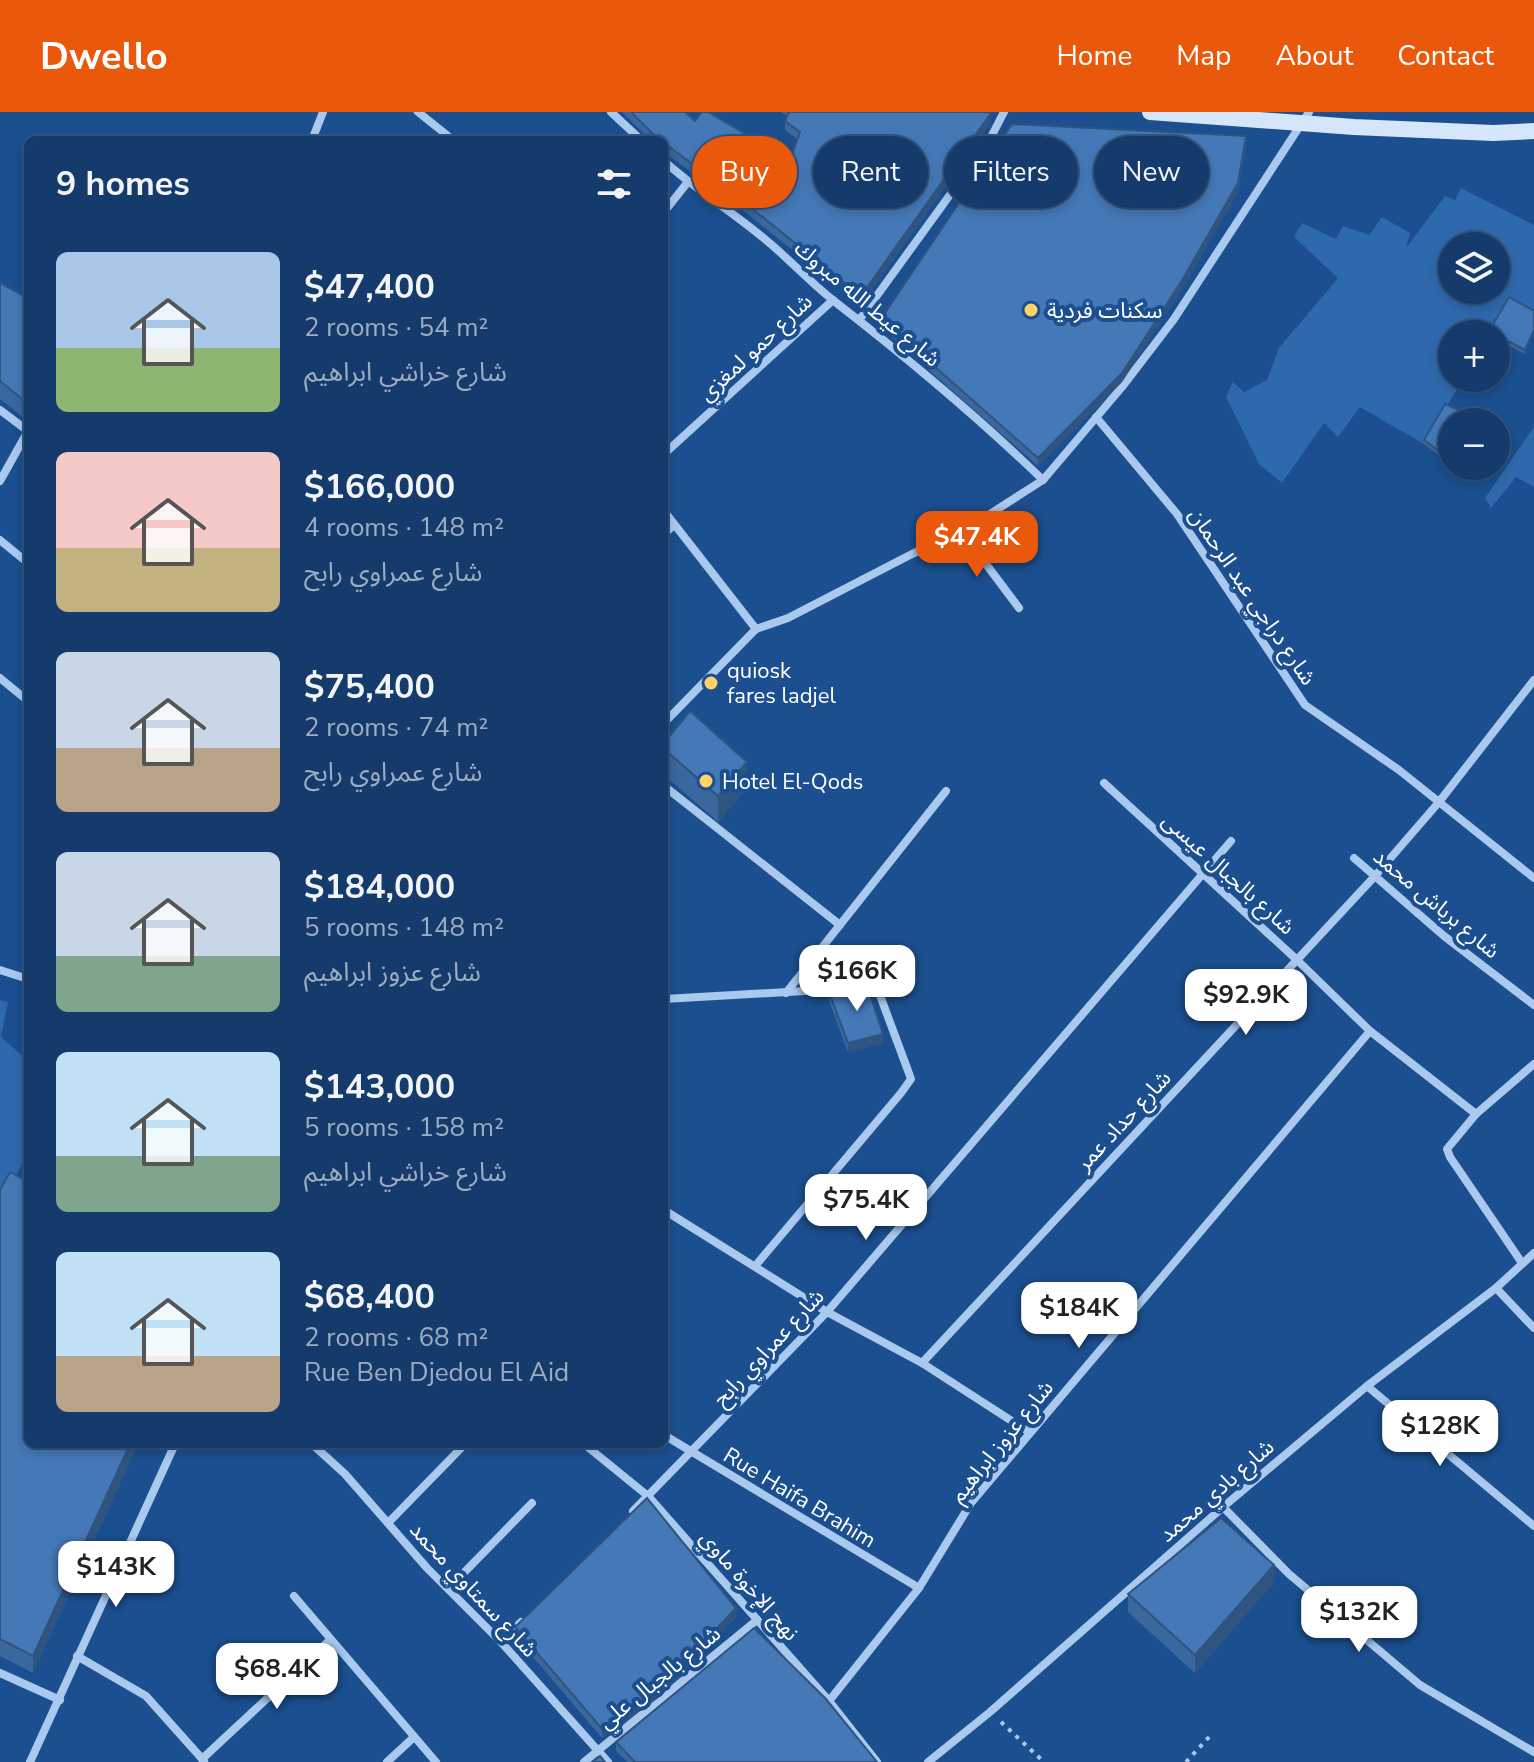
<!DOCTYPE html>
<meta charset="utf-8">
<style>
body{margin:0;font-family:"Nunito Sans","Noto Sans Arabic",sans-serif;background:#1d4271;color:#f1f3f6;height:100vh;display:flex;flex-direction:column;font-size:30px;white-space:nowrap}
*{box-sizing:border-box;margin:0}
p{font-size:26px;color:#9dadc1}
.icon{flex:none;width:44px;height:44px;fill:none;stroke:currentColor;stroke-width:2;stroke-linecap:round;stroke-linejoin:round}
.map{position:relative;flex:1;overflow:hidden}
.panel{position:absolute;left:24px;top:24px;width:644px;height:1312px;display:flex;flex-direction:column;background:#143b6b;border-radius:12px;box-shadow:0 4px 12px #0003,0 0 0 2px #33557e}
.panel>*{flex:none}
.hud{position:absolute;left:692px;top:24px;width:722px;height:72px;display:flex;gap:16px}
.fabs{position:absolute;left:1438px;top:120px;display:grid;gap:16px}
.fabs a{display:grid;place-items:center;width:72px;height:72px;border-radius:50%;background:#143b6b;box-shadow:0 4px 12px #0003,0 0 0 2px #33557e;font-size:40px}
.price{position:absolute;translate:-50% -68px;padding:0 18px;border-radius:16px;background:#fff;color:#222;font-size:26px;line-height:52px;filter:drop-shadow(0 2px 4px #0008)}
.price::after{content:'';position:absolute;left:50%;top:48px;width:24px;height:18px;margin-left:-12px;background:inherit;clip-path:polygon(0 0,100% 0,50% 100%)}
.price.active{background:#ea580c;color:#fff}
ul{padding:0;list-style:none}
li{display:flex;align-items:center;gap:24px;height:200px;padding:0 32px}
li span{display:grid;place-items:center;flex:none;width:224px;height:160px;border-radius:12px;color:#555}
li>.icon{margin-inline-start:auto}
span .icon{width:96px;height:96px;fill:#fffc;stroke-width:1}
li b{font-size:34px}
h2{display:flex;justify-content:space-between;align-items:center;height:96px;padding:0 32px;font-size:34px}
.pill{padding:0 28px;border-radius:36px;background:#143b6b;box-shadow:0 4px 12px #0003,0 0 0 2px #33557e;font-size:28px;line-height:72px}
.pill.active{background:#ea580c;color:#fff}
header{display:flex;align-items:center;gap:48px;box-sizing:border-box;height:112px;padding:0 40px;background:#ea580c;color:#fff}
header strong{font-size:38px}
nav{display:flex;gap:44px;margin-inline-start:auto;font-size:28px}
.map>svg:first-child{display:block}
.green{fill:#2e69ad;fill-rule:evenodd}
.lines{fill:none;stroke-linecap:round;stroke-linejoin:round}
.path{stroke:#a9c9ee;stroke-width:4;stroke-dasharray:4 6;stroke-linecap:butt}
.street{stroke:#a9c9ee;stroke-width:8}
.secondary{stroke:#d6e6fa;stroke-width:16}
.wall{fill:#3a679d}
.shaded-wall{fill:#305480}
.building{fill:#4478b7;stroke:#305480;stroke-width:2}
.poi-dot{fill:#ffd166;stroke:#1b4f8f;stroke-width:3}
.labels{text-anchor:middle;stroke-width:8;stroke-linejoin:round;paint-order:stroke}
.street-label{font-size:22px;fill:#fff;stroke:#1b4f8f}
.poi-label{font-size:22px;fill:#fff;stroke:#1b4f8f;text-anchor:start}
</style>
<header>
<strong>Dwello</strong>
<nav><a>Home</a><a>Map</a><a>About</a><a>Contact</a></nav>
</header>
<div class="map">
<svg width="1534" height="1650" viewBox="0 0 1534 1650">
<rect width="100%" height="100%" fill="#1b4f8f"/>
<g class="green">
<path d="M1461,76L1534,113V203L1490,222H1452V266H1464L1424,332L1360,295L1338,325L1324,311L1282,371L1259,352L1226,285L1233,270L1244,280L1267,268L1279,236L1338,166L1294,125L1302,111L1336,127L1343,114L1369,123L1382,105L1410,121L1406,136L1445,84L1455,88ZM1452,134H1496V178H1452Z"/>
<path d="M1534,315V375L1516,365L1491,396L1485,386Z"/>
<path d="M0,888L8,890L1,925L28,949V1040L0,1096Z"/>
</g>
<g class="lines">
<g class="path">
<path d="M1001,1610L1044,1650"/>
<path d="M1186,1650L1210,1624"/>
</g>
<g class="street">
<path d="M418,0L453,28"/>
<path d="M611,0L641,28"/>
<path d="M312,28L323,0"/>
<path d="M664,49C696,78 733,100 766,128C789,147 810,170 834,189C906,245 977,304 1043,368"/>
<path d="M664,100L687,71"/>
<path d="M860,207L989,29L1004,0"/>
<path d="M0,298L28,319L0,369"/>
<path d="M1096,305L1177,402L1305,593L1399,658L1534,766"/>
<path d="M664,342L833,188"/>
<path d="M664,399L756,517"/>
<path d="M962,420L1019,496"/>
<path d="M664,422L674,413"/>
<path d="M0,428L28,451"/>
<path d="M0,566L28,589"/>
<path d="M664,611L756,517L788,506L912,442L962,420L1043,368L1122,275L1174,207L1309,0"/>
<path d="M1104,671L1296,847L1370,919L1476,1002"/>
<path d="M664,674L840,813"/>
<path d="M1354,746L1444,824L1534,893"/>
<path d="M0,858L28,867"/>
<path d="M786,881L946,679"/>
<path d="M664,887L856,876L878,878L907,956L911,967L901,981L756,1153"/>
<path d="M664,1098L827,1200L922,1251L1029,1320"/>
<path d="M1522,1151L1450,1045L1447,1037L1476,1002L1534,952"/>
<path d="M1496,1176L1534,1216"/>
<path d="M922,1251L1375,764L1439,690L1534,568"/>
<path d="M1367,1274L1534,1414"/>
<path d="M664,1323L919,1476"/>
<path d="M312,1332L345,1362L427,1456L501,1530L608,1650"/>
<path d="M584,1332L648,1384L829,1589L877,1650"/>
<path d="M1223,1395L1289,1462L1420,1573L1534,1640"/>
<path d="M633,1399L827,1200L1231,729"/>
<path d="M388,1411L465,1332"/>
<path d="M448,1477L532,1391"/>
<path d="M294,1484L436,1650"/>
<path d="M501,1530L521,1510"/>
<path d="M77,1544L146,1584L204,1649"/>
<path d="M0,1561L60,1588"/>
<path d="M829,1589L919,1476L971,1391L1370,919"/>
<path d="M202,1647L330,1528"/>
<path d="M30,1650L175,1332"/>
<path d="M387,1650L413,1626"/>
<path d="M584,1650L757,1508"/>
<path d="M928,1650L990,1600L1223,1395L1367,1274L1496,1176L1534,1141"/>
</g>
<path class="secondary" d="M1150,0L1354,15L1493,21L1534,19"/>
</g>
<g class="wall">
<path d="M622,0H685L695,9L790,48L797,27L785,18V9L787,4L781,0H986L991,10L861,193L740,96L664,40V28H650Z"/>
<path d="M1246,33L1238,80L1181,179L1122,270L1038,354L881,216V207Z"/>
<path d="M0,171L28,186V309L0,287Z"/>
<path d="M1534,199V222L1525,242L1496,227V222H1489V219Z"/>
<path d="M1445,292L1468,302L1467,310H1452V347L1450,352L1424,332V328Z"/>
<path d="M664,631L747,676L718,710L664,663Z"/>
<path d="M829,880L883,931L848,940L829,889Z"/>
<path d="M0,1078L138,1332L33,1561L0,1544Z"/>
<path d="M1274,1470L1195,1561L1128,1500V1482Z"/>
<path d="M736,1505L661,1584L602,1626L515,1524V1515Z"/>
<path d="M616,1630L877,1650H627L616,1639Z"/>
</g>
<g class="shaded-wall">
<path d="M991,1V10L861,193V184Z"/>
<path d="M1246,24V33L1238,80L1181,179L1122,270L1038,354V346Z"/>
<path d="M1534,218V222L1525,242V238Z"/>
<path d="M747,650V676L718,710V684Z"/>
<path d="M883,922V931L848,940V931Z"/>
<path d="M130,1332H138L33,1561V1544Z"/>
<path d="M1274,1453V1470L1195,1561V1543Z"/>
<path d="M736,1496V1505L661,1584L602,1626V1617Z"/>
</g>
<g class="building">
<path d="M631,0H685L695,9L702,0H708L790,48L800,20L785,9L789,0H986L991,1L861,184L740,87L664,31V28H660L656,25Z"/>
<path d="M1012,12L1246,24L1238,71L1181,170L1122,261L1038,346L881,207Z"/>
<path d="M0,171L28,186V292L0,269Z"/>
<path d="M1509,185L1534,199V218L1525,238L1489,219Z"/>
<path d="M1445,292L1468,302L1465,310H1452V343L1450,347L1424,328Z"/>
<path d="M690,599L747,650L718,684L664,637V631Z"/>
<path d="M867,873L883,922L848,931L829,880Z"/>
<path d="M10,1060L28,1070V1332H130L33,1544L0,1527V1078Z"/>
<path d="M647,1386L736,1496L661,1575L602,1617L515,1515Z"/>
<path d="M1221,1406L1274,1453L1195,1543L1128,1482Z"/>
<path d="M754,1516L826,1587L877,1650H635L616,1630Z"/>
<path d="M600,1644L605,1650H593Z"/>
</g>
<g class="poi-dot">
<circle cx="1031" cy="198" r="8"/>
<circle cx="711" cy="571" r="8"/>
<circle cx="706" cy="669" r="8"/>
</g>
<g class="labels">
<g class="street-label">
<text transform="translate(868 191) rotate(40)" y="8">شارع عيط الله مبروك</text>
<text transform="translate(755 235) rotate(-43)" y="8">شارع حمو لمغزي</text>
<text transform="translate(1253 484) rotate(56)" y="8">شارع دراجي عبد الرحمان</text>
<text transform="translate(1229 761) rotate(42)" y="8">شارع بالجبال عيسى</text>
<text transform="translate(1437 791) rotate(40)" y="8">شارع برباش محمد</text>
<text transform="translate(1123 1008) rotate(-47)" y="8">شارع حداد عمر</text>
<text transform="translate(768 1235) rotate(-47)" y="8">شارع عمراوي رابح</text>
<text transform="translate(1001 1329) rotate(-51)" y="8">شارع عزوز ابراهيم</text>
<text transform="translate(1216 1378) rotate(-41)" y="8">شارع بادي محمد</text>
<text transform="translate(800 1385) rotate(31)" y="8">Rue Haifa Brahim</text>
<text transform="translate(750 1473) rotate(49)" y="8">نهج الإخوة ماوي</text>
<text transform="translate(474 1477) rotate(47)" y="8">شارع سمتاوي محمد</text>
<text transform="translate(659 1565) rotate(-39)" y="8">شارع بالجبال علي</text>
</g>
<g class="poi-label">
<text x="1047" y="206">سكنات فردية</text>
<text x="727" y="566">quiosk<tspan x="727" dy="25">fares ladjel</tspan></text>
<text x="722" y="677">Hotel El-Qods</text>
</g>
</g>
</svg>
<div class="fabs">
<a><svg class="icon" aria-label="layers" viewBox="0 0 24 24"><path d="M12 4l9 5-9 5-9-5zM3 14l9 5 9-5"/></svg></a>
<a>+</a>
<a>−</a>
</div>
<b class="price active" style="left:977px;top:467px">$47.4K</b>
<b class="price" style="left:857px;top:901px">$166K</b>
<b class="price" style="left:1246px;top:925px">$92.9K</b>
<b class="price" style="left:866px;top:1130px">$75.4K</b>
<b class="price" style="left:1079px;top:1238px">$184K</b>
<b class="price" style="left:1440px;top:1356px">$128K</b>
<b class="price" style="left:116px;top:1497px">$143K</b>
<b class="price" style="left:1359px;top:1542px">$132K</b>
<b class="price" style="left:277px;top:1599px">$68.4K</b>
<div class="hud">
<a class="pill active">Buy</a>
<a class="pill">Rent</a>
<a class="pill">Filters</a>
<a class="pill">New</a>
</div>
<section class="panel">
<h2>9 homes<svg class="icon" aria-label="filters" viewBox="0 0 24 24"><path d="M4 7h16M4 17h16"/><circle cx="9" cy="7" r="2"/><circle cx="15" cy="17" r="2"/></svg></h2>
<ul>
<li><span style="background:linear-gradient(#a9c7e8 60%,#8fb573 0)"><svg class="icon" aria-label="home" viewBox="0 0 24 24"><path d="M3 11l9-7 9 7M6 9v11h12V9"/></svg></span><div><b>$47,400</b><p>2 rooms · 54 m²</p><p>شارع خراشي ابراهيم</p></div></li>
<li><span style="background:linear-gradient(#f6c9c9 60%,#c2b280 0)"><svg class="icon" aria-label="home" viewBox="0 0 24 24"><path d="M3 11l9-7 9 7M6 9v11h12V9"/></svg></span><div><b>$166,000</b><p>4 rooms · 148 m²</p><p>شارع عمراوي رابح</p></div></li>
<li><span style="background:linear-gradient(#c9d6e8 60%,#b9a48a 0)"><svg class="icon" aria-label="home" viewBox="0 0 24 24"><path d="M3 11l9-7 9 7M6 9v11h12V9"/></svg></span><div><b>$75,400</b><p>2 rooms · 74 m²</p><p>شارع عمراوي رابح</p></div></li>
<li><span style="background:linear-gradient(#c9d6e8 65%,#7fa58c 0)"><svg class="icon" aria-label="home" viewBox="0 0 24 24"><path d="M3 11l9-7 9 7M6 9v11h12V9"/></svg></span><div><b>$184,000</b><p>5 rooms · 148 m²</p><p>شارع عزوز ابراهيم</p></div></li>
<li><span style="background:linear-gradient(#bfe0f5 65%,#7fa58c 0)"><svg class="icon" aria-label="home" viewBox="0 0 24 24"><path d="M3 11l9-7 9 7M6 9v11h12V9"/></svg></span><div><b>$143,000</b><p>5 rooms · 158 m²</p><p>شارع خراشي ابراهيم</p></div></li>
<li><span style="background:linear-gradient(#bfe0f5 65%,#b9a48a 0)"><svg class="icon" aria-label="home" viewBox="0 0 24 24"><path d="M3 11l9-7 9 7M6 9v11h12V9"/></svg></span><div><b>$68,400</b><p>2 rooms · 68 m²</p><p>Rue Ben Djedou El Aid</p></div></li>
</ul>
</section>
</div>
